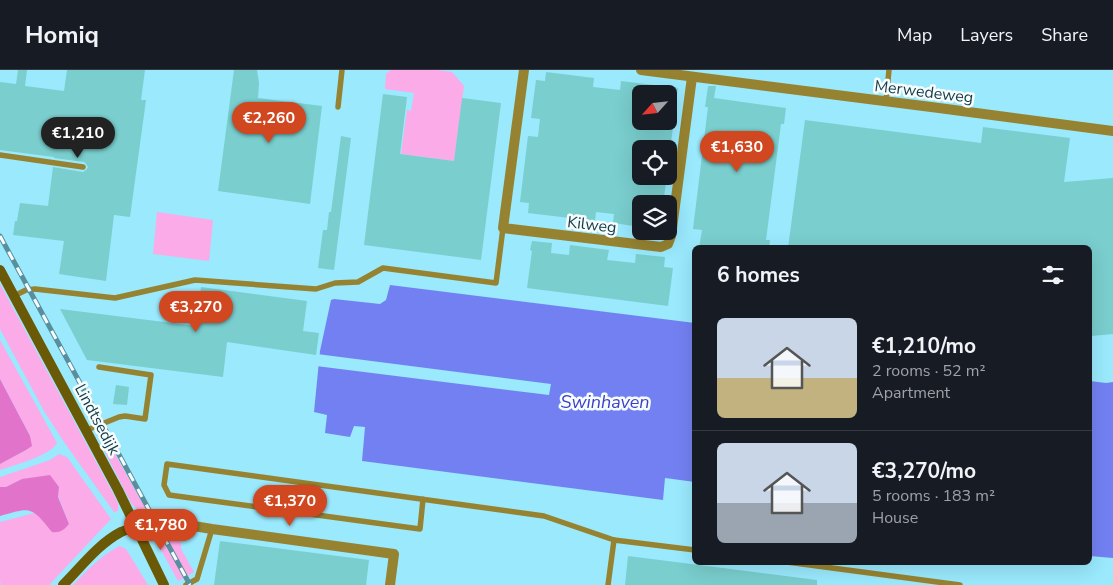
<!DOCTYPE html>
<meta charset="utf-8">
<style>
body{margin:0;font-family:"Nunito Sans",sans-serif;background:#20242c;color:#f1f3f6;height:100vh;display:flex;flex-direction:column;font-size:19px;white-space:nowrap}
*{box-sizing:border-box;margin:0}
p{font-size:16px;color:#9ea1a6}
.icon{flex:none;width:28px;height:28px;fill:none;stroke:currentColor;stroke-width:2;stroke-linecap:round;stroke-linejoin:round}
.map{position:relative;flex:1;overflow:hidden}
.details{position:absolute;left:692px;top:175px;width:400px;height:320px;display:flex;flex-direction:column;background:#171b24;border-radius:8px;box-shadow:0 5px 20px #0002}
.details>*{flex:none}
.needle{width:32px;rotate:243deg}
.tools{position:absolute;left:632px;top:15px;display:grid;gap:10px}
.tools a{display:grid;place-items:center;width:45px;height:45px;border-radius:8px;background:#171b24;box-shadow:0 5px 20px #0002;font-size:25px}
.price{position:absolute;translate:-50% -42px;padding:0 11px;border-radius:18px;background:#d04720;color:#fff;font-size:16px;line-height:32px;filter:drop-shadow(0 1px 2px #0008)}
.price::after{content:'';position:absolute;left:50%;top:30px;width:15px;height:11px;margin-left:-8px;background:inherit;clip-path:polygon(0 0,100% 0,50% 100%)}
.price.on{background:#222;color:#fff}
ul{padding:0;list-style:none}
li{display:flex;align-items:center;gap:15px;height:125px;padding:0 25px}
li+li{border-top:1px solid #363941}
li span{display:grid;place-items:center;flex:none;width:140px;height:100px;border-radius:8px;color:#555}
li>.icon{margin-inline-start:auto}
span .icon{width:60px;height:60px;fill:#fffc;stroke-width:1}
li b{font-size:21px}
h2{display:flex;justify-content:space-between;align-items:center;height:60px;padding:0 25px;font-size:21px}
header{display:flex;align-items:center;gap:30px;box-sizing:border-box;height:70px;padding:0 25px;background:#171b24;border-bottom:1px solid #363941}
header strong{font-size:24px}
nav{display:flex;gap:28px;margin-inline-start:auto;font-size:18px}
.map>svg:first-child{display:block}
.green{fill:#fcabe9}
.forest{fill:#e174ca}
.water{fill:#7380f2}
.pier{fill:#9ae9fd}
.building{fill:#7acece}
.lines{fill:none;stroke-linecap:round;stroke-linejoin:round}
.lane{stroke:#968331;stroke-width:5.5}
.street{stroke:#968331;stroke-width:10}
.secondary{stroke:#6a5906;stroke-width:10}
.rail-casing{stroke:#588f9d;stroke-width:5}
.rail{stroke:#f5fdff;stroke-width:3;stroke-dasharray:9;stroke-linecap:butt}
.labels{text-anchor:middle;stroke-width:5;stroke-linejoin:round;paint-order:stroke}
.street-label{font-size:16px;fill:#193a43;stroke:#f5fdff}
.water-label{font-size:18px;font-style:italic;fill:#413fc3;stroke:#f5fdff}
</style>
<header>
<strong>Homiq</strong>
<nav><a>Map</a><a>Layers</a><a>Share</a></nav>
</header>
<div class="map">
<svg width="1113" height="515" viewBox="0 0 1113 515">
<rect width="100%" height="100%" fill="#9ae9fd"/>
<g class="green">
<path d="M391,0H437L452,2L464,16L454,91L401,84L407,40L411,41L414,23L385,19L386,4Z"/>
<path d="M157,142L213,150L209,191L153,184Z"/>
<path d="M0,214L108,414L118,433V441L114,442L64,372L44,341L0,259Z"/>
<path d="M0,270L57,373C50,386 14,395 0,400V394L26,380L31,376L30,366L0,309Z"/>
<path d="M104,364L148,443C140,442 136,439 131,433L103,378L102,369Z"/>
<path d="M59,384L67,387L111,449L49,515H1L0,511V452L34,443L40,446L52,462L69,454L58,426L59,417L22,409L6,417H0V407L50,390Z"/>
<path d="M170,462L181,463V479L194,502L187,506L165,465Z"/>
<path d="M162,469L184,508L178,511L159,476Z"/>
<path d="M119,476L126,479L148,515H73C87,500 101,486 119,476Z"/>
</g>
<g class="forest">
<path d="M0,309L30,366L32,376L26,380L0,394Z"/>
<path d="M50,405L59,417L58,427L69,454C64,460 60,463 52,462C31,436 31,437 0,446V417H6L22,409Z"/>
</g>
<g class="water">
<path d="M390,215L695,253V412L665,408L663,430L362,391L365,357L354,356L350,367L325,363L327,345L314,342L320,281L331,230L334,229L380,234L386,230Z"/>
<path d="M1090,311L1106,313L1113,312V488L1090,486Z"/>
</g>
<path class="pier" d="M317,284L551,314L549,325L316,296Z"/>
<g class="building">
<path d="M18,0H27L25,16L64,21L67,0H145L141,30H146L130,147L114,145L106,211L59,204L64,171L13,165L15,151H17L20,133L48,136L53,97L83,102L86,100L88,97L86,94L84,92L54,88V87L0,80V12L16,14Z"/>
<path d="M234,0H257L259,13L258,28L322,36L310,134L218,121Z"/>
<path d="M546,2L594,8L593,17L620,20L621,11L678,18L677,24H641V51H674L670,79H641V106H667L663,134H641V157L613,153L614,144L596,142L595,151L528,143L529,133L520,132L528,66L538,67L540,49L531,48L536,10L545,11Z"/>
<path d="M708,16H716L714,28L786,38L784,54H781L766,170H770L769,178H699L702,160L693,159L708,37H705Z"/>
<path d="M383,24L407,27L400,84L454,91L462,28L501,33L481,190L364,175Z"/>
<path d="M805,50L981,73L983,57L1070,68L1064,112L1113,108V264L1092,266L1090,243V178H788Z"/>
<path d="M341,66L351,68L334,200L318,198L323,160H327L329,142H331Z"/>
<path d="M532,171L552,173L551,183L569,185L570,175L609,180L607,190L635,193L636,184L665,187L664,197L673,198L668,236L527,218L532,181L530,180Z"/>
<path d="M201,217L307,231L303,261L319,263L316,285L227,272L223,307L87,290L60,239L196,256Z"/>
<path d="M116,315L129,317L127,335L113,334Z"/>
<path d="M220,471L369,490L366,515H214Z"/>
<path d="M628,486L817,510V515H625Z"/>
</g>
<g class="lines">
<g class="lane">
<path d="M886,31L889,0"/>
<path d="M338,37L342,0"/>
<path d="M0,85L83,97"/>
<path d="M14,226L26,220L35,219L115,228L195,210L316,219L335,213L358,212L383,198L496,213L503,158"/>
<path d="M87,360L119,347L125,346L145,349L151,305L99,297"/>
<path d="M423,429L420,459L169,425L164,415L167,394L544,446L614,470L695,480"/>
<path d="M787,492L960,515"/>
<path d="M186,515L197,509L212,459"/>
<path d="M608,515L614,470"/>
</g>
<g class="street">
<path d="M524,0L503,158L661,177L668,174L671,166L692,7"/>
<path d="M641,0L939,38L1113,61"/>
<path d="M136,457L159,453L181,454L212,459L394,484L390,515"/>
</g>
<g class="secondary">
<path d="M0,200L118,420L164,515"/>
<path d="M63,515C81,497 98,474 121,462C125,460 131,459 136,457"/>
</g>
<g class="rail-casing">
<path id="rail" d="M0,166L190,515"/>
</g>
<use href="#rail" class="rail"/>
</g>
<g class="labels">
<g class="street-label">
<text transform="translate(924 21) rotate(7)" y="6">Merwedeweg</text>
<text transform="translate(592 154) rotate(7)" y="6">Kilweg</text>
<text transform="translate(98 349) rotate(62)" y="6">Lindtsedijk</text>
</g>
<g class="water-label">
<text x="605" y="338">Swinhaven</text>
</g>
</g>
</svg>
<div class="tools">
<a><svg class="needle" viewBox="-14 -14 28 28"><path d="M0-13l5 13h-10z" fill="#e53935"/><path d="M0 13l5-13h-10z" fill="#9ea1a6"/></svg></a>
<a><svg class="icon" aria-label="locate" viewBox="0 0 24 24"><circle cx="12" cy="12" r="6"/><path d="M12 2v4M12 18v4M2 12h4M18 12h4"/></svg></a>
<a><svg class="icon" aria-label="layers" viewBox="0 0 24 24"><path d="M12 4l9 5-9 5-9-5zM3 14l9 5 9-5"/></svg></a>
</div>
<b class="price" style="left:269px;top:74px">€2,260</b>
<b class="price on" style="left:78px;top:89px">€1,210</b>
<b class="price" style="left:737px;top:103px">€1,630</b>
<b class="price" style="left:196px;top:263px">€3,270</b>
<b class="price" style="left:290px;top:457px">€1,370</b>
<b class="price" style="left:161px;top:481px">€1,780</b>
<section class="details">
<h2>6 homes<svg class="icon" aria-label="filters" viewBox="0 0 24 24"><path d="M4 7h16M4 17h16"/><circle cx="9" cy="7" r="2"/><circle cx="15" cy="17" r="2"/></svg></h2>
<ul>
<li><span style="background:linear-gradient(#c9d6e8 60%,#c2b280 0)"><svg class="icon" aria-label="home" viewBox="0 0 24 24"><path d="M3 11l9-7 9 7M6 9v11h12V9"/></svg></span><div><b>€1,210/mo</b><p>2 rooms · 52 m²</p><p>Apartment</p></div></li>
<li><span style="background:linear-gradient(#c9d6e8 60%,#9aa5b1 0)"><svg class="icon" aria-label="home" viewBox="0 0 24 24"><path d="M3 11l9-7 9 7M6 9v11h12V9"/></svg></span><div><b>€3,270/mo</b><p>5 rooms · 183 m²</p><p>House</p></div></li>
</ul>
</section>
</div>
